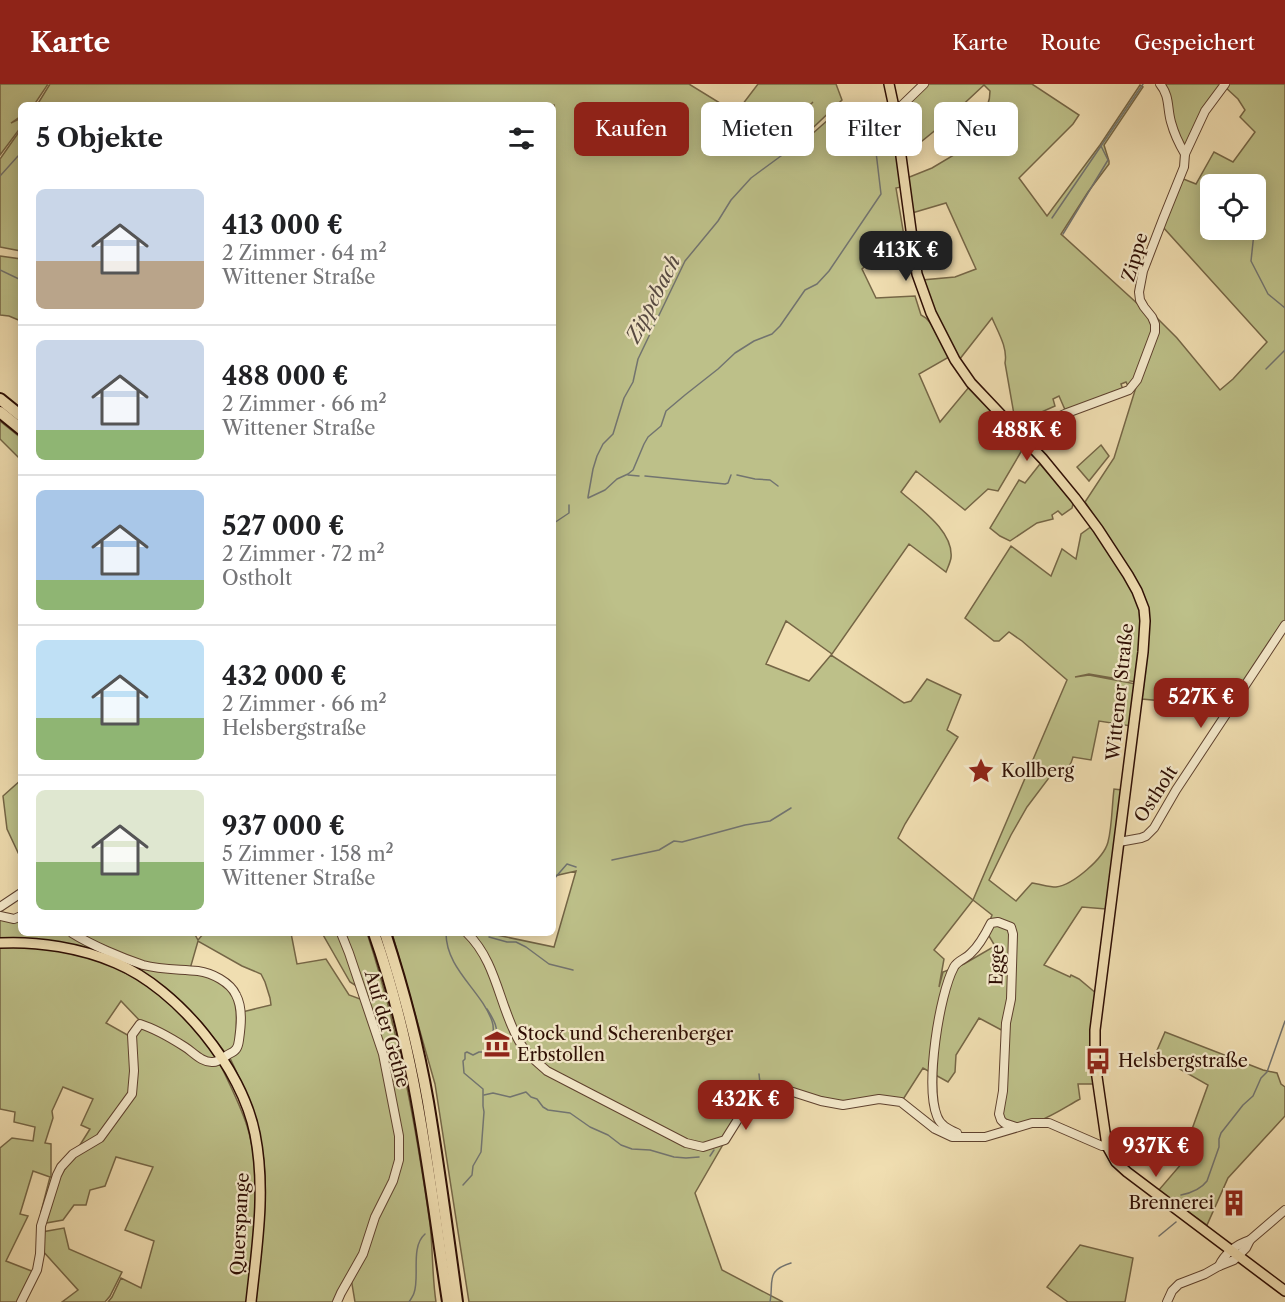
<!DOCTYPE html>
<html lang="de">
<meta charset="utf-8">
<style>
body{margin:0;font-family:"Libre Caslon Text",serif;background:#f2f2f2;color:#202124;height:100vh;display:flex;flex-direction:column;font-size:22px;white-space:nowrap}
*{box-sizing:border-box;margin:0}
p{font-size:20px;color:#757577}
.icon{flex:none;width:33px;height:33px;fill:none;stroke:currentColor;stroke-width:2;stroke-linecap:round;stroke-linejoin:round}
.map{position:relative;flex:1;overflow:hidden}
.sheet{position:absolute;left:18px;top:18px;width:538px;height:834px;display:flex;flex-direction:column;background:#fff;border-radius:9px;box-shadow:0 3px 15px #0003}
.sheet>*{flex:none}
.hud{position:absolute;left:574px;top:18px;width:570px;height:54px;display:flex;gap:12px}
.fabs{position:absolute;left:1200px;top:90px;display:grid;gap:12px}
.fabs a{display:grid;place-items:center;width:66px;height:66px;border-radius:9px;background:#fff;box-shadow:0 3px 15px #0003;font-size:30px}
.price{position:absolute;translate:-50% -51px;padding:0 14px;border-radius:12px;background:#8f2418;color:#fff;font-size:20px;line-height:39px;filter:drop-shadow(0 2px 3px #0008)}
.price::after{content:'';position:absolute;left:50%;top:36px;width:18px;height:14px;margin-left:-9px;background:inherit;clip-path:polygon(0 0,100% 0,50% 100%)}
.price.active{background:#222;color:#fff}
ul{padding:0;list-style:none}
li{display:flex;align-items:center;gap:18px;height:150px;padding:0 18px}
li+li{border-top:2px solid #e0e0e0}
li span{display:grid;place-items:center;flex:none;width:168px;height:120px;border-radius:9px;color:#555}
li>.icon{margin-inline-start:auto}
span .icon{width:72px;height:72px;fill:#fffc;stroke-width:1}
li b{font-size:26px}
h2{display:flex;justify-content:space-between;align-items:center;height:72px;padding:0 18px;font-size:26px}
.tag{padding:0 21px;border-radius:9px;background:#fff;box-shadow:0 3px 15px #0003;font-size:21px;line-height:54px}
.tag.active{background:#8f2418;color:#fff}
header{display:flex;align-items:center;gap:36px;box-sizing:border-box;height:84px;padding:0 30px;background:#8f2418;color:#fff}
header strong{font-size:28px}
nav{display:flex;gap:33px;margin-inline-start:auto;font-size:21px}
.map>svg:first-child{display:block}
.green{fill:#bdc089;stroke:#756646;stroke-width:1.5;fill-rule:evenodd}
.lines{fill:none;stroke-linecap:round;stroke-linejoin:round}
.stream{stroke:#727470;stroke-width:1.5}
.minor-casing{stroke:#5e412e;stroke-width:10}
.major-casing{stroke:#2d0d03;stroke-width:12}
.highway-casing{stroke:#2d0d03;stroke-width:14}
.minor{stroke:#f5eacc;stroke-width:8}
.major{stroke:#f0deb1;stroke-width:9}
.highway{stroke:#f0deb1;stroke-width:10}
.labels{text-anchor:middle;stroke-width:4.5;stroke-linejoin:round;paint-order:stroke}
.street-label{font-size:18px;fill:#2d0d03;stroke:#f5eacc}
.poi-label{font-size:18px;fill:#2d0d03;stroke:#f5eacc;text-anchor:start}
.water-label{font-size:20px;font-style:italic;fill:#554942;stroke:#f5eacc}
</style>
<header>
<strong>Karte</strong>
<nav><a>Karte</a><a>Route</a><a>Gespeichert</a></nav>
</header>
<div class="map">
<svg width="1285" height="1218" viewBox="0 0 1285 1218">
<rect width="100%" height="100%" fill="#f0deb1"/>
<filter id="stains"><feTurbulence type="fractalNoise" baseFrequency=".00333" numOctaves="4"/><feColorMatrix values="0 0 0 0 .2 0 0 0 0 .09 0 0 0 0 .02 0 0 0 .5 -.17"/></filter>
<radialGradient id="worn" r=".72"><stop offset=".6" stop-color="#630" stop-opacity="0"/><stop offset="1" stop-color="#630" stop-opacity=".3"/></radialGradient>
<g class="green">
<path d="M0,0H48L34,21H21V32L11,39L21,34V43L0,71Z"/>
<path d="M50,0H689L736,29L758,0H836L842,16L796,60L789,42L813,18L789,41L784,30L772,37L793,67L838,27L869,53L891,35L901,103L896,104L905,158L892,160L862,185L876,214L915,212L921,231L926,234L932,241L949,273L919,290L940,338L969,303L1025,361L998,407L988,405L965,426L916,387L901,408C919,424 954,447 951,474C950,479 948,483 946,488L909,460L832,570L786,537L766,580L809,597L831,571L904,619L911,617L927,595L961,611L947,646L958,653L905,740L898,754L973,816L1067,596L1022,557L1009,548L999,557H994L965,534L1011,462L1051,492L1062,465L1076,475L1081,450L1092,442C1107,464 1137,503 1141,528C1145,547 1138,578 1136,598L1089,590L1075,593L1089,591L1136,600L1131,642L1099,637L1091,676L1073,673L1071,679L1061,693L1051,691L1027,723L1011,751L989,796L1016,817L1032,799C1040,800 1049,803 1056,803C1073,801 1104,774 1108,758C1112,743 1112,721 1114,705L1122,706L1106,825L1082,823L1044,881L1070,893L1071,891L1079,895L1097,910L1094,1000H1078L1080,1015C1058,1027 1035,1045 1009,1040L1001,1031L1009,950L979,934L956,971L955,988L948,998L923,984L902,1017L844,1018L762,1000L724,1055L703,1062L687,1058L548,986L521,958L471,849H487L554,863L576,787L554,792V21H37ZM973,816L992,831L986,847L995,862L964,880L943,888L939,903L944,875L934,866Z"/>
<path d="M925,0H1032L1079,31L1073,40L1019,94L1047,132L1100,61L1140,1L1143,3L1104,61L1109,77V80L1088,108L1061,150L1140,222L1154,241L1143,277L1129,304L1126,298L1121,300L1123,306L1066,328L1059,312L1053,315L1055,322L1039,329L1042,335L1031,341L1026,348L1023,349L1016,342L1005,279C1008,264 998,248 992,234L959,276L935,229L922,196L955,193L976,185L946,119L912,129L907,94L932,84L959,68L973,52L986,41L979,33C987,25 990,18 990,7L984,1L938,44L922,57L902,62L899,31L900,27Z"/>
<path d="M1161,0H1223L1188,60L1183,64Z"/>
<path d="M1227,0H1285V539L1238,609L1195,620L1142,615L1148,562L1149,528L1141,506L1131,488L1085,418L1114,374L1137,300L1152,263V229L1177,254L1220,306L1233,295L1267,258L1162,142L1181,94L1196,100L1214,68L1233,78L1255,48L1240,33L1245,26L1238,15L1225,3ZM1210,100H1256V146H1210Z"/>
<path d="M21,45V167L0,163V75Z"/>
<path d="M0,172L21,175V237L9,232L0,231Z"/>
<path d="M0,337L21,354V376L0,355Z"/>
<path d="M1101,361L1109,372L1089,397L1077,383Z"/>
<path d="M1040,380L1071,416L1073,420L1072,424L1062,431L1058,427L1052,431L1053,435L1037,439L1010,457L1000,452L990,444L1019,396L1025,399Z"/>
<path d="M21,696V775L7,745L3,712Z"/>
<path d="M21,833V849H70L144,882L200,889L215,894L235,911L239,928L236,960L227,971L202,939L175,912L147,894L119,877L0,855V834Z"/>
<path d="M75,849H194L198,856L204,849H291L297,880L326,875L349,911L363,916L381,971L397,1053V1076L362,1170L336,1218H256C260,1161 273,1106 259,1049C253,1022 241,997 229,972L236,969L242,928L271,921L270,914L265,898L261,890L242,882L198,857L190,885L144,879Z"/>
<path d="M322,849H367C398,944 416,1042 430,1140C433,1166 432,1192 436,1218H355L351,1194L377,1133L395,1097L400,1051L363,906L350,898Z"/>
<path d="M392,849H464L477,865L530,975L703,1064L725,1057L695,1109L722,1186L783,1218H469L435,1000Z"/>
<path d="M0,861L49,864L73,868L82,870L116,884L143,898L172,918L186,933L217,974L213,977L209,976L199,972L188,964L164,949L142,939L121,917L106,939L131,953L140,941L162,951L209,981L219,978C229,999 240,1020 247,1042C264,1095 253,1163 247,1218H108L112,1213L121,1194L141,1204L154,1157L125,1146L153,1083L116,1073L105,1102L90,1106L86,1121H74L63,1136L46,1139L47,1128H41L50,1093L33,1087L20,1130L28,1132L6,1177L34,1188L18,1218H0V1064L12,1054L33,1057L35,1043L14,1038L15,1028L0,1025ZM63,1003L93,1015L81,1041L90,1045L58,1096L51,1093V1060L45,1059L53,1034L52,1027Z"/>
<path d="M1165,948L1263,986L1277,989L1281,1000L1285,1003V1032L1228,1094L1207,1141L1158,1107L1183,1078L1187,1059L1208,1001L1155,971Z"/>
<path d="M64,1144L69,1165L122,1188L110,1212L105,1218H62L78,1206L41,1165L42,1148Z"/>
<path d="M1080,1161L1133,1174L1125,1218H1068L1047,1203Z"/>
</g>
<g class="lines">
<g class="stream">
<path d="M0,92L18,72"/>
<path d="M1052,134L1101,62"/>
<path d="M1263,148L1254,149L1251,177L1268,210L1285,224"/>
<path d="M1063,150L1108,76L1101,62L1143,0"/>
<path d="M0,186L21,196"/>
<path d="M1266,285L1285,266"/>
<path d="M628,391L639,392"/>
<path d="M737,391L755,395L770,396L778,402"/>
<path d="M645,392L725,400L728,399L731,391"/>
<path d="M588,413L593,385L597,372L603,360L613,350L624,314L633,298L638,275L685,177L718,137L731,116L751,94L785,69L798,64"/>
<path d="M588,414L605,406L617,395L628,390L633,386L644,360L648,353L661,342L666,327L685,311L718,285L735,269L754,257L772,250L780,242L805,206L817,200L829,187L881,110L876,68"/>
<path d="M554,439L569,429V421"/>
<path d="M612,776L659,766L674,757L682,758L745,741L770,737L791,724"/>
<path d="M554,795L567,780L576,783"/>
<path d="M446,849C446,885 481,906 492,937C496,949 491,959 484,968H479L473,971L467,968L465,969V975L463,977L464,989L483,1005V1022L484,1028L481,1068L473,1082L472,1091L463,1101"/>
<path d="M489,853L507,858H516L526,863L549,880L573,886"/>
<path d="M487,925C494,936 499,944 496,957"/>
<path d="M759,990L760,999"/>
<path d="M484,1011L493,1009L510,1013L526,1008L531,1013L537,1015L543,1023L548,1026L570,1029L590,1043L608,1051L621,1061L632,1065L650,1066L674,1073L686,1074L699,1073"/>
<path d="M710,1072L714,1066"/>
<path d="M1181,1111C1191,1109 1201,1105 1207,1097L1219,1063V1055L1221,1049L1243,1021L1253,1012L1261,994L1267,988L1285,937"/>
<path d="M1159,1152L1176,1138"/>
<path d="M409,1218C411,1215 413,1212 414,1209C420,1193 410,1163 425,1150"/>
<path d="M770,1218C774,1197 765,1187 791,1179"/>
</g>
<g class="minor-casing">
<g id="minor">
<path d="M1160,0C1170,12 1167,24 1171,38C1174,49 1179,60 1185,70"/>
<path d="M895,28L924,0"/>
<path d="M1022,353L1040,341L1067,329L1129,306L1137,296L1155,248V240L1152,233L1144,223L1140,216L1139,208L1143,187L1163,135L1184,83L1185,70L1205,27L1225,0"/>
<path d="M1119,758L1141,754L1146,752L1154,744L1176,706L1285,541"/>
<path d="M0,823L21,809"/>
<path d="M0,832L14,835L21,832"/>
<path d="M467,849C497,878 499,922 519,957C525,969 537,978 547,987L686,1059L703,1063L725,1056L755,1008L760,1003L771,1001L821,1017L843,1021L879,1015L901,1018L935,1045L952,1053H985L1032,1039H1049L1102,1062H1107"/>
<path d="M957,1049C948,1045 940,1041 937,1032C925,1002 939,911 954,883C958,876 966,875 971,869C980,861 986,849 991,839L998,838L1011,843L1013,850L1011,915L1006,939L1003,1007L999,1030L1001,1036L1004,1039L1016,1043"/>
<path d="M1219,1182C1224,1170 1237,1160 1250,1156"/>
<path d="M21,1218L37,1186L40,1170L41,1142L57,1091L61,1083L73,1070L100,1054L132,1010L134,987L132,951L140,940C156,945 171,954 185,963C193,968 202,979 213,978C219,978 224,973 229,970C236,967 238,964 239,956C241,942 243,924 236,911C230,898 212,889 198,887C180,885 162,886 143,881C122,874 91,861 72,849"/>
<path d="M337,1218L341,1209L363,1170L375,1133L393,1097L399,1076V1052L383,970L349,869L341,849"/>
<path d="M1167,1218L1172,1207L1179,1200L1205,1190L1219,1182L1234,1176L1246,1164L1250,1156L1285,1126"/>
</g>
</g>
<g class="major-casing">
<g id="major">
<path d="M889,0L895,28L917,190L931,229L955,276L971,299L1043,375L1075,414L1098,445L1128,491L1137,507L1144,525L1145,537L1143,568L1095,946V979L1107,1062L1116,1078L1127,1088L1285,1207"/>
<path d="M0,859C38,857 81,864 116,879C178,905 242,984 255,1050C266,1106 257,1162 251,1218"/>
</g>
</g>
<g class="highway-casing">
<g id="highway">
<path d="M0,315L21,332"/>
<path d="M0,328L21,345"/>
<path d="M374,849C416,968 429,1094 448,1218"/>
<path d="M385,849C403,904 418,961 428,1018C439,1084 448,1151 457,1218"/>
</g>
</g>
<use href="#minor" class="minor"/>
<use href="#major" class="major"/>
<use href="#highway" class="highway"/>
</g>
<defs>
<g id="sight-bare" transform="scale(2.07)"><path d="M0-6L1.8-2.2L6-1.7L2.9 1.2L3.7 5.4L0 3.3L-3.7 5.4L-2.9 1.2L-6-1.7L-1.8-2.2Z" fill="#8f2418" stroke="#f5eacc" stroke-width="2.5" paint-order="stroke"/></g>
<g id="museum-bare" transform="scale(2.07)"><path d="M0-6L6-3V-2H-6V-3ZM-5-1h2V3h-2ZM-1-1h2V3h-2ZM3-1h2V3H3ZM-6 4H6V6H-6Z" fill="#8f2418" stroke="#f5eacc" stroke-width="2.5" paint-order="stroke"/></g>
<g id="bus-bare" transform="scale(2.07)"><path d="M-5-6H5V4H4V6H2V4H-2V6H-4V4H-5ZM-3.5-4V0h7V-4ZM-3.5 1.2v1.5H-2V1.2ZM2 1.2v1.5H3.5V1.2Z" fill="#8f2418" stroke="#f5eacc" stroke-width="2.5" paint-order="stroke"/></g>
<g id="building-bare" transform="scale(2.07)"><path d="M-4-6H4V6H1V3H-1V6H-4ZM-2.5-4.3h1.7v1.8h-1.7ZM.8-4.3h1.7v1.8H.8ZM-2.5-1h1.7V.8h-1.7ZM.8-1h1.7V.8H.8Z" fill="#8f2418" stroke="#f5eacc" stroke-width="2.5" paint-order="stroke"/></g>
</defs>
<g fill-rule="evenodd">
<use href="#sight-bare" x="981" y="687"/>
<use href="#museum-bare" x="497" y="960"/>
<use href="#bus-bare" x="1098" y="977"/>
<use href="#building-bare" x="1234" y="1119"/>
</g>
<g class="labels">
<g class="street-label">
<text transform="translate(1135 173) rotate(-73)" y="6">Zippe</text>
<text transform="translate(1120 608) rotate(-84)" y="6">Wittener Straße</text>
<text transform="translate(1156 710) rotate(-57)" y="6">Ostholt</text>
<text transform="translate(997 881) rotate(-88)" y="6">Egge</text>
<text transform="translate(387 945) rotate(74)" y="6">Auf der Gethe</text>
<text transform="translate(240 1140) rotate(-87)" y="6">Querspange</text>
</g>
<g class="poi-label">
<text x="1001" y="693">Kollberg</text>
<text x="517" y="956">Stock und Scherenberger<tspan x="517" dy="21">Erbstollen</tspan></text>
<text x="1118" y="983">Helsbergstraße</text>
<text x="1214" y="1125" text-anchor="end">Brennerei</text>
</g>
<g class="water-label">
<text transform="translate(653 215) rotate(-63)" y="7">Zippebach</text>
</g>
</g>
<rect width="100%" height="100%" filter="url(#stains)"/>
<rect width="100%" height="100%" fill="url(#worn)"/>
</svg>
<div class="fabs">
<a><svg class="icon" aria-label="locate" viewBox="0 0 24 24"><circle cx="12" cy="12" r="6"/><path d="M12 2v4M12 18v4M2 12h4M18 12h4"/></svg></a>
</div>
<b class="price active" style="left:906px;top:198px">413K €</b>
<b class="price" style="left:1027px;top:378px">488K €</b>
<b class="price" style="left:1201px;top:645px">527K €</b>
<b class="price" style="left:746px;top:1047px">432K €</b>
<b class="price" style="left:1156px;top:1094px">937K €</b>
<div class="hud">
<a class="tag active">Kaufen</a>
<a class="tag">Mieten</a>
<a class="tag">Filter</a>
<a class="tag">Neu</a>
</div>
<section class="sheet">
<h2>5 Objekte<svg class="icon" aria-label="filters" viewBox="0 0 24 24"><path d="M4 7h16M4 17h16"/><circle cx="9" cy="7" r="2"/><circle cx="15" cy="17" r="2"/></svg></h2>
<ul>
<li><span style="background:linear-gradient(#c9d6e8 60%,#b9a48a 0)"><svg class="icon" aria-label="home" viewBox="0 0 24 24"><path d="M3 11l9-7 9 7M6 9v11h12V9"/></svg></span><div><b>413 000 €</b><p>2 Zimmer · 64 m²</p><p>Wittener Straße</p></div></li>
<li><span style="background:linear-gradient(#c9d6e8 75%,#8fb573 0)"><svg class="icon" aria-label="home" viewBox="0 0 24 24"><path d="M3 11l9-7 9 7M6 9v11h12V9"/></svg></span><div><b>488 000 €</b><p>2 Zimmer · 66 m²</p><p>Wittener Straße</p></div></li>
<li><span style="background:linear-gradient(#a9c7e8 75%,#8fb573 0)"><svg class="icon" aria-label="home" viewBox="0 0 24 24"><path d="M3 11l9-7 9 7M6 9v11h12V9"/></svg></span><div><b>527 000 €</b><p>2 Zimmer · 72 m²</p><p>Ostholt</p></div></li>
<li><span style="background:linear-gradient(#bfe0f5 65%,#8fb573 0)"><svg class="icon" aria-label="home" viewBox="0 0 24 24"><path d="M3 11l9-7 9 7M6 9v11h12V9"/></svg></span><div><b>432 000 €</b><p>2 Zimmer · 66 m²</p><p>Helsbergstraße</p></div></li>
<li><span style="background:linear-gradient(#dfe7d0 60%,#8fb573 0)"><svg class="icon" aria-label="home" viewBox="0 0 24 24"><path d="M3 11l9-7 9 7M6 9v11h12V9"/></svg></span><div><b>937 000 €</b><p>5 Zimmer · 158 m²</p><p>Wittener Straße</p></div></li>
</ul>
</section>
</div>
